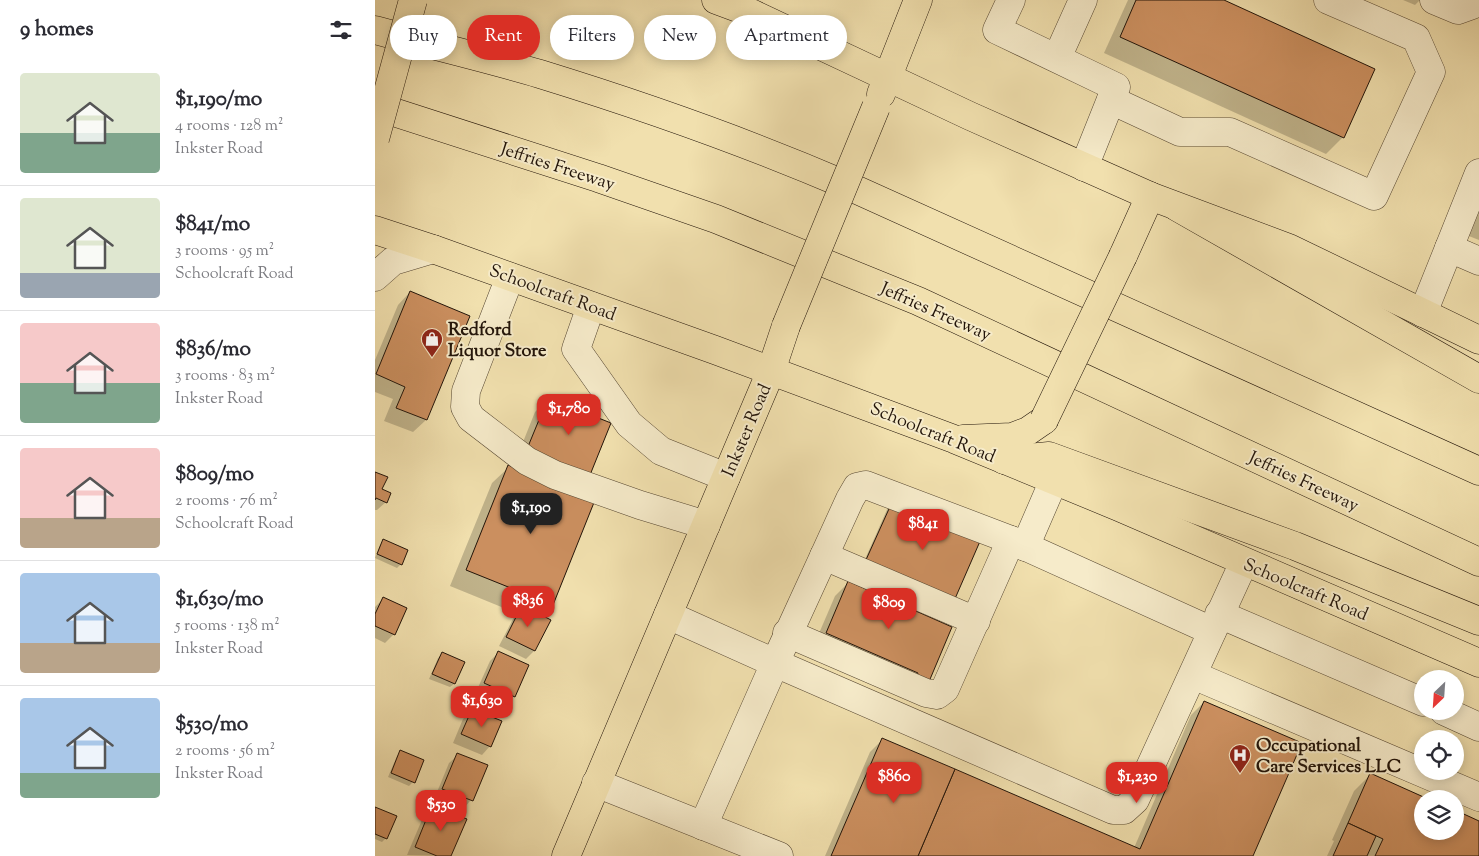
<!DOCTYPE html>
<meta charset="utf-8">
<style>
body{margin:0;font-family:"Sorts Mill Goudy",serif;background:#f7f7f7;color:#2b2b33;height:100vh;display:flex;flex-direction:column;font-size:19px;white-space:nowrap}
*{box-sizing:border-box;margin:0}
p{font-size:16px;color:#7c7c81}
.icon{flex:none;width:28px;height:28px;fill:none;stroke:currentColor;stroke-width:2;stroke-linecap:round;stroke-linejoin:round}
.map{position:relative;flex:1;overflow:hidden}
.side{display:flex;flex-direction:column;background:#fff;width:375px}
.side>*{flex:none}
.hud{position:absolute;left:15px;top:15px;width:475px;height:45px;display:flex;gap:10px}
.needle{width:32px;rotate:205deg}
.buttons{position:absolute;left:1039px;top:670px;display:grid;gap:10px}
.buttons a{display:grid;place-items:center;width:50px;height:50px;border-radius:50%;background:#fff;box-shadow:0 2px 12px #0003;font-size:25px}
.price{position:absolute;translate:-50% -42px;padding:0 11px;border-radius:10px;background:#d93025;color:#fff;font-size:16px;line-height:32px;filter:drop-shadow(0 1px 2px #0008)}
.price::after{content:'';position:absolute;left:50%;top:30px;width:15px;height:11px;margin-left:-8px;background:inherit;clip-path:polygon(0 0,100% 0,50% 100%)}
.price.on{background:#222;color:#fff}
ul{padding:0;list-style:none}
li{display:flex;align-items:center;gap:15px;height:125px;padding:0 20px}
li+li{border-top:1px solid #e1e1e2}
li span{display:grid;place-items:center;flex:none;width:140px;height:100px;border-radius:5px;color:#555}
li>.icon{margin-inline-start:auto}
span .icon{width:60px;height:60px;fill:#fffc;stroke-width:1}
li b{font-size:21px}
h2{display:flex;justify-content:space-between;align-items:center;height:60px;padding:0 20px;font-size:21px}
.pill{padding:0 18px;border-radius:22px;background:#fff;box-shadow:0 2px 12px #0003;font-size:18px;line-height:45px}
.pill.on{background:#d93025;color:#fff}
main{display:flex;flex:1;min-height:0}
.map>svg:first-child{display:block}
.shadow{fill:#0003}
.building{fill:#cb8f5f;stroke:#221409}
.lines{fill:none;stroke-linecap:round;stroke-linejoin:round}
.minor-casing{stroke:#564732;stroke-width:29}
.major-casing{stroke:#221409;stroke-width:29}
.highway-casing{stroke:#221409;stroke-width:29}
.minor{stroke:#f6ebca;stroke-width:28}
.major{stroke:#f1e0ae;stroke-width:28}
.highway{stroke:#f1e0ae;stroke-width:28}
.major-bridge-casing{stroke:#221409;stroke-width:29;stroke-linecap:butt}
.major-bridge{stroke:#f1e0ae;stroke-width:28}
.labels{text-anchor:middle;stroke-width:4;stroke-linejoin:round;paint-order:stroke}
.street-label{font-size:18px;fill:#221409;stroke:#f6ebca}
.poi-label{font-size:18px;font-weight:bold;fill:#221409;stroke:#f6ebca;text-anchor:start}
</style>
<main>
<section class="side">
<h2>9 homes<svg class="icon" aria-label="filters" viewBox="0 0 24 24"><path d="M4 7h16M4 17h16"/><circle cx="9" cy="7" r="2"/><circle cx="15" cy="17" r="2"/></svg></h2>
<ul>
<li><span style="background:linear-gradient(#dfe7d0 60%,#7fa58c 0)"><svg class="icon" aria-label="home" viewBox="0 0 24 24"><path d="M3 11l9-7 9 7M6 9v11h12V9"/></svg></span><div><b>$1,190/mo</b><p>4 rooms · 128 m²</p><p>Inkster Road</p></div></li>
<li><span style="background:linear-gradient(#dfe7d0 75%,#9aa5b1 0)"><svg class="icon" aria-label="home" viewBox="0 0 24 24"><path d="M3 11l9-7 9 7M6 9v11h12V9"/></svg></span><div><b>$841/mo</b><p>3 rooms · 95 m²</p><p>Schoolcraft Road</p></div></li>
<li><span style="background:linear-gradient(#f6c9c9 60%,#7fa58c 0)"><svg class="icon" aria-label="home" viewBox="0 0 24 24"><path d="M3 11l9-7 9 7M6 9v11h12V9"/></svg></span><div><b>$836/mo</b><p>3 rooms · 83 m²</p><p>Inkster Road</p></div></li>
<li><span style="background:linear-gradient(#f6c9c9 70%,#b9a48a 0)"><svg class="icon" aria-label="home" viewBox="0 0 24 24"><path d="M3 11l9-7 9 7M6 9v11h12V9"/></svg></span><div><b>$809/mo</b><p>2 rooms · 76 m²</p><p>Schoolcraft Road</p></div></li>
<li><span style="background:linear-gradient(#a9c7e8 70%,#b9a48a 0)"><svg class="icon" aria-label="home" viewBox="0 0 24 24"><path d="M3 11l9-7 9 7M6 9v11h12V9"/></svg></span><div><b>$1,630/mo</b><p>5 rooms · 138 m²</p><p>Inkster Road</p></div></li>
<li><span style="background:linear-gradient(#a9c7e8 75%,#7fa58c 0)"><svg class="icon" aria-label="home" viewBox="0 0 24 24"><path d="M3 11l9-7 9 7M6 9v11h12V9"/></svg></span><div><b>$530/mo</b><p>2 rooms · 56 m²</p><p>Inkster Road</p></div></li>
</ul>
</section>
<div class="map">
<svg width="1104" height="856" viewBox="0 0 1104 856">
<rect width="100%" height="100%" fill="#f1e0ae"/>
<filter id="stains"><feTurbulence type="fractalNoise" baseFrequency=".004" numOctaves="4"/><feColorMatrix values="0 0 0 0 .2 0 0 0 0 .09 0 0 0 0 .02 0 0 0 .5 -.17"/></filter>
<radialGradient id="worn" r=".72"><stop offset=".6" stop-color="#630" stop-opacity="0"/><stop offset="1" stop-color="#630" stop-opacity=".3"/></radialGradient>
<g class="shadow">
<path d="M753,0H846L968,137L951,154L729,53Z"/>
<path d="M1028,0H1045L1040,5Z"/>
<path d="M1104,190V240L1086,233Z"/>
<path d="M35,292L51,420L38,432L9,421L18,399L0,392V360L23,305Z"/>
<path d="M173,399L234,424L140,462L160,412Z"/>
<path d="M134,467L219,501L177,605L166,616L174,620L159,651L151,659L124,646L141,613L75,586L117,483Z"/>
<path d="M0,473L11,502L2,510H0Z"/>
<path d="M514,505L604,540L487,566Z"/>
<path d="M9,541L26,564L22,568L0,558L5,545Z"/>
<path d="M473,583L552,683L439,645L460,596Z"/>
<path d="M8,599L19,634L10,643L0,638V607Z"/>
<path d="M123,653L139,696L130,705L101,692L115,661Z"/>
<path d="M67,654L79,684L75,687L54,679L63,658Z"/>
<path d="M829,702L877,856H450L495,752L507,740L759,848L816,715Z"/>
<path d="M97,710L115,746L107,755L78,743L88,719Z"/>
<path d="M26,752L38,782L34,786L13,777L22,756Z"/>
<path d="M83,755L111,766L96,800L88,809L60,797L74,763Z"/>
<path d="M995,775L1048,799V831H1080V812L1104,822V856H952L959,841L957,840L979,791Z"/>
<path d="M58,806L75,856L32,855L49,815Z"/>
<path d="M0,808L11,838L7,842L0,839Z"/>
</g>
<g class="building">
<path d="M761,0H849L1000,69L969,138L745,37Z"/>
<path d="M35,291L95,316L52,420L21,408L30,387L1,374Z"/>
<path d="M173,398L236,423L215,475L152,449Z"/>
<path d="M133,465L220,500L178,605L91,570Z"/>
<path d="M0,472L13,477L7,489L16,493L12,503L1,498L0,500Z"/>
<path d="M518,500L606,539L579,601L490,562Z"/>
<path d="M8,539L33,550L27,565L2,554Z"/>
<path d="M473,581L577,627L553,684L541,679L543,673L451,633Z"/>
<path d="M8,597L32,608L20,635L0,626V614Z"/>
<path d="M147,605L176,620L160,651L131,637Z"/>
<path d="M123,651L154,665L140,697L109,683Z"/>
<path d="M67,652L90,662L80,684L57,674Z"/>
<path d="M829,701L927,743L878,856H543L580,769L765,849Z"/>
<path d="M97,709L127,721L116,747L86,734Z"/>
<path d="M507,738L580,769L543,856H456Z"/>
<path d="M25,750L49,760L40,783L16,773Z"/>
<path d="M82,753L113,765L98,801L67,789Z"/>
<path d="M995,773L1053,799H1048V831H1080V810L1104,821V856H1000L1008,839L973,823Z"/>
<path d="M57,805L92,819L76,856H62L40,847Z"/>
<path d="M0,807L22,816L12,839L0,834Z"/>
<path d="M973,823L1001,836L992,856H958Z"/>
</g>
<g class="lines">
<g class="minor-casing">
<g id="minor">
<path d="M636,0L622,30L741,87L709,167"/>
<path d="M1059,0L1083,10L1097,5L1102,0"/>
<path d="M682,58L708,0"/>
<path d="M736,100L805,132H855L999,196L1056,72L1041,38L953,0"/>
<path d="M1074,248L1104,261"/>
<path d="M0,277L18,261L58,249"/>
<path d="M135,277L91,391L90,407L96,418L152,461L180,475L265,505L331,525"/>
<path d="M216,306L201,349L254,424L286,451L351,477"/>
<path d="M1048,313L1104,173"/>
<path d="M650,547L679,480"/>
<path d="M449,556L475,499L482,487L491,485L636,540L837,631"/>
<path d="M844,614L1048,702"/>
<path d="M293,615L400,663L328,826"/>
<path d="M601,621L449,556L400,663L738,810H749L760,800L869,562"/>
<path d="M412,633L551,693L562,695L570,689L636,540"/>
<path d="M818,675L1104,797"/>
<path d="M1069,711L1104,727"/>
<path d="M221,783L404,856"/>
</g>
</g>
<g class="major-casing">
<g id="major">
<path d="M341,0L376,13L595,116L775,196L914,248L1104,340"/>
<path d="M506,94L543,0"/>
<path d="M0,230L58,249L340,350L579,439L744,507L1104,663"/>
<path d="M748,256L775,196"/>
<path d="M588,439L637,437L653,431L669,420"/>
<path d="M191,856L396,371L411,326"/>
</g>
</g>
<g class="highway-casing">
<g id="highway">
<path d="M0,30C55,45 111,58 165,74C269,106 371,142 471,185L1104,471"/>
<path d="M0,106L223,178L341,219L543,301L1104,562"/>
<path d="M802,207L1104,379"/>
<path d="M629,460L674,456L920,546L1104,621"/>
</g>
</g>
<use href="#minor" class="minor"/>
<use href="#major" class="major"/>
<use href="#highway" class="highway"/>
<g class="major-bridge-casing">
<g id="major-bridge">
<path d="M0,139L38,0"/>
<path d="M411,326L501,107"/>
<path d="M669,420L748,256"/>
</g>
</g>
<use href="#major-bridge" class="major-bridge"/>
</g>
<defs>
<g id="shop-pin" transform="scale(1.125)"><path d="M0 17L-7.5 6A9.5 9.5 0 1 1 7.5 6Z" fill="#8f2418" stroke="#f6ebca"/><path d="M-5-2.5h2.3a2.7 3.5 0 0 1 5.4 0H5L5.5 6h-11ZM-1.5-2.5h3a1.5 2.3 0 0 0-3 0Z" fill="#fff"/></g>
<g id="hospital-pin" transform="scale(1.125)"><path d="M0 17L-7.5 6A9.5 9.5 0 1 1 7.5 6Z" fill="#8f2418" stroke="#f6ebca"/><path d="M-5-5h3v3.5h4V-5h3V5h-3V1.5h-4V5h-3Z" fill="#fff"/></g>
</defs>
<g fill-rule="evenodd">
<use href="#shop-pin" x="57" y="339"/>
<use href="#hospital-pin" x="865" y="755"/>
</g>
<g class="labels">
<g class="street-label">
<text transform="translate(183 166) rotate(18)" y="6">Jeffries Freeway</text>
<text transform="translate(178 292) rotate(20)" y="6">Schoolcraft Road</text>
<text transform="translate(561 311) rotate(24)" y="6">Jeffries Freeway</text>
<text transform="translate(371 430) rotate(-67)" y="6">Inkster Road</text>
<text transform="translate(558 432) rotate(22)" y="6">Schoolcraft Road</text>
<text transform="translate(929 481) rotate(25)" y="6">Jeffries Freeway</text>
<text transform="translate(931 589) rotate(23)" y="6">Schoolcraft Road</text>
</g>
<g class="poi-label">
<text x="73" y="335">Redford<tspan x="73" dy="21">Liquor Store</tspan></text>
<text x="881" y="751">Occupational<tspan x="881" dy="21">Care Services LLC</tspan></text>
</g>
</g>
<rect width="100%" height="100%" filter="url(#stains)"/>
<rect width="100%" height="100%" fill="url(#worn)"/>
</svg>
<div class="buttons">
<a><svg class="needle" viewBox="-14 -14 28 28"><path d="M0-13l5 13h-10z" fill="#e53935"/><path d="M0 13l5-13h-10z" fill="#7c7c81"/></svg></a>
<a><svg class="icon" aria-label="locate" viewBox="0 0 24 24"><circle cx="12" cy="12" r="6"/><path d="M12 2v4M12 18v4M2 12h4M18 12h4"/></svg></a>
<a><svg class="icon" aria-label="layers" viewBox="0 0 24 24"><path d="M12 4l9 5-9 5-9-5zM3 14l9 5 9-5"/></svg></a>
</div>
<b class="price" style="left:194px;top:436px">$1,780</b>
<b class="price on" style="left:156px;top:535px">$1,190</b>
<b class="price" style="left:548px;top:551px">$841</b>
<b class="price" style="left:153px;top:628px">$836</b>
<b class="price" style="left:514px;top:630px">$809</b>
<b class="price" style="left:107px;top:728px">$1,630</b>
<b class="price" style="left:519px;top:804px">$860</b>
<b class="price" style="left:762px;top:804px">$1,230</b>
<b class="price" style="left:66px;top:832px">$530</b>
<div class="hud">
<a class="pill">Buy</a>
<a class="pill on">Rent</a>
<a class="pill">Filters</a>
<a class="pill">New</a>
<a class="pill">Apartment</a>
</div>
</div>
</main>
